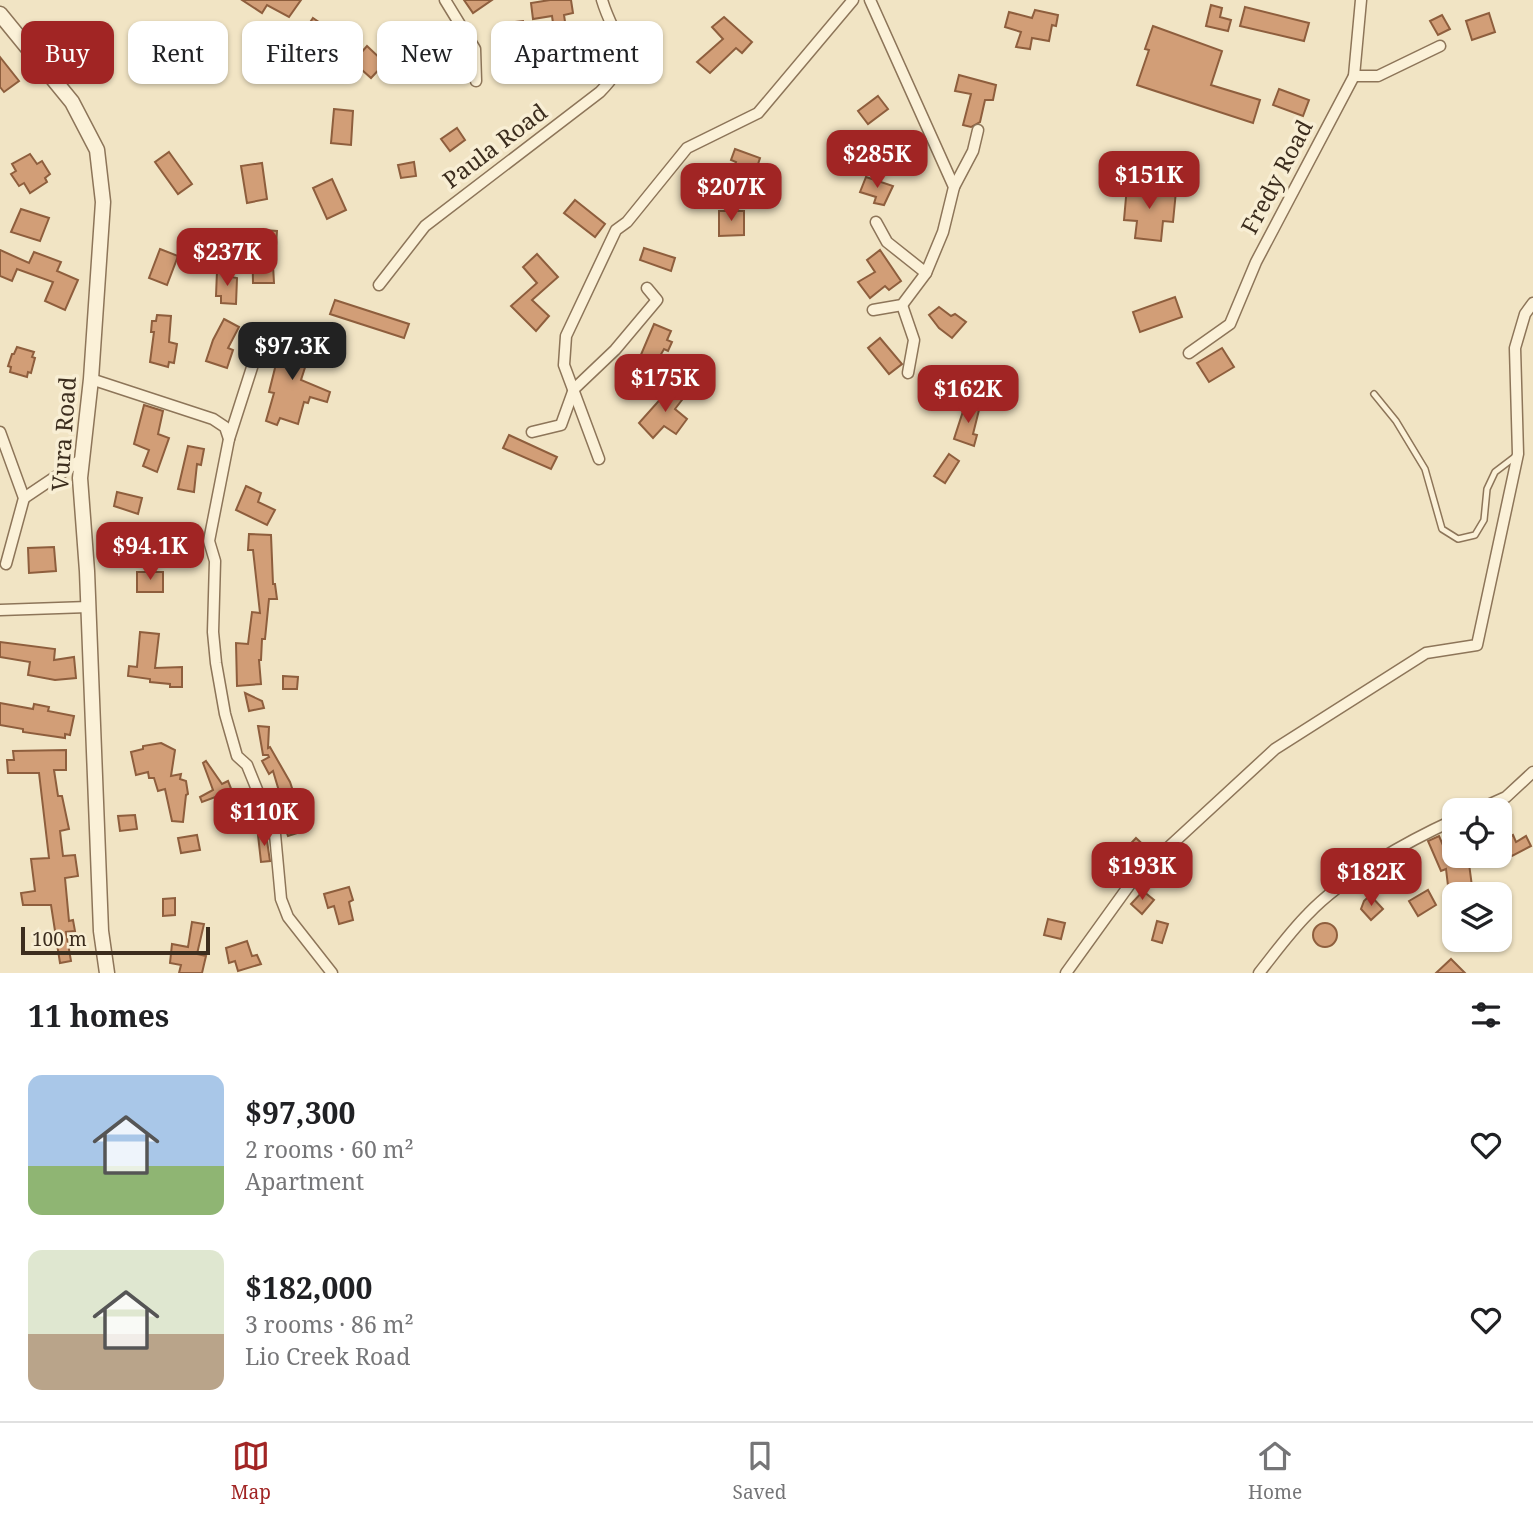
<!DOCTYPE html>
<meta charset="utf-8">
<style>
body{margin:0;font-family:"Noto Serif",serif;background:#f2f2f2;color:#202124;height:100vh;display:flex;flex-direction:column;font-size:26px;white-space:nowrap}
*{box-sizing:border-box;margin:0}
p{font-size:23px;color:#757577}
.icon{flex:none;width:38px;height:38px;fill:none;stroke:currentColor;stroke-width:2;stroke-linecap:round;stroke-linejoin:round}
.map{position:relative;height:973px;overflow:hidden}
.sheet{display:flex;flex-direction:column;background:#fff;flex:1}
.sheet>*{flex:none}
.top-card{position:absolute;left:21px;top:21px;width:700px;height:63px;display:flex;gap:14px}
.controls{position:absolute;left:1442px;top:798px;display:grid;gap:14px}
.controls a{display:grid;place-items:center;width:70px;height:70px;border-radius:14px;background:#fff;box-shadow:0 2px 5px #0004;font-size:35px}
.scale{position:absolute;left:21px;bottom:18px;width:189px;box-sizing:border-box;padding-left:7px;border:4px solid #3c2d1e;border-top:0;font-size:19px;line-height:24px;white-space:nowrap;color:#3c2d1e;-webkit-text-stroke:5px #f8eed4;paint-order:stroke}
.price{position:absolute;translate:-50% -60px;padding:0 16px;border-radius:14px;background:#a12524;color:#fff;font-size:23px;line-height:46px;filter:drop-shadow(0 2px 4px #0008)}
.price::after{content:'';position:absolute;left:50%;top:42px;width:21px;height:16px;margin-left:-10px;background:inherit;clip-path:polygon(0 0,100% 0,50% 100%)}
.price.active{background:#222;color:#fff}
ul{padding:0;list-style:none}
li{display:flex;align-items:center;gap:21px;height:175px;padding:0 28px}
li span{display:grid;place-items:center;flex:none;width:196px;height:140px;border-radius:14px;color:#555}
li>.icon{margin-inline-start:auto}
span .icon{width:84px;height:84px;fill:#fffc;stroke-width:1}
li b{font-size:30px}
h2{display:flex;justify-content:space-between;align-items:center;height:84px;padding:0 28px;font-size:30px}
.pill{padding:0 24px;border-radius:14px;background:#fff;box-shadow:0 2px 5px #0004;font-size:24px;line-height:63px}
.pill.active{background:#a12524;color:#fff}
.dock{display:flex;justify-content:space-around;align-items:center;height:98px;border-top:2px solid #e0e0e0;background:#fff;font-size:19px;color:#757577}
.dock a{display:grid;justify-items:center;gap:4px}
.dock .active{color:#a12524}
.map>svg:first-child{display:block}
.building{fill:#d29e77;stroke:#8e5e3d;stroke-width:2}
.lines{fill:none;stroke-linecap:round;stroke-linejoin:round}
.service-casing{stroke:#8d7559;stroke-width:8}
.minor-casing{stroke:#8d7559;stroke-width:13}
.tertiary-casing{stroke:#8d7559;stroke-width:17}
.service{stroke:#fbf1d8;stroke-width:5}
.minor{stroke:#fbf1d8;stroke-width:10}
.tertiary{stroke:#fbf1d8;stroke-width:14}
.labels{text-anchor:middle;stroke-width:7;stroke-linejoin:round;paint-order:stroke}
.street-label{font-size:23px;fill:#3c2d1e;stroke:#f8eed4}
</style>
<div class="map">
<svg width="1533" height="973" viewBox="0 0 1533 973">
<rect width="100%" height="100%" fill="#f1e4c4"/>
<g class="building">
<path d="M242,0H301L289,17L267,5L262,13Z"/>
<path d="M464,0H492L473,13Z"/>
<path d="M550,0H571L573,13L564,15L567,35L555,37L552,16L533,19L531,3Z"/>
<path d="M1211,5L1222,8L1220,17L1231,20L1228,31L1206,26Z"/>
<path d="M1245,7L1309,23L1304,41L1240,26Z"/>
<path d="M1035,10L1058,15L1056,26L1052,25L1049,41L1032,38L1030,49L1016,47L1021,32L1005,27L1009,12L1032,18Z"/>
<path d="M1489,13L1495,32L1472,40L1466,21Z"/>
<path d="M1442,15L1450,29L1438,35L1430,21Z"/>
<path d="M724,17L752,42L742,53L736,48L710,73L697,62L723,39L712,27Z"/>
<path d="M313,18L335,33L323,51L301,36Z"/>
<path d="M523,21L525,38L510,40L507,23Z"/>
<path d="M1153,26L1222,51L1211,85L1260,100L1253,123L1137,85L1149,50L1145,49Z"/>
<path d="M367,46L385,63L371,78L353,62Z"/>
<path d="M0,57L19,81L4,92L0,87Z"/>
<path d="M959,75L996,85L993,100H985L980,122L971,127L963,125L971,94L955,91Z"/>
<path d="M1279,89L1309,100L1303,116L1273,105Z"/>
<path d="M878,96L888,109L868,124L858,111Z"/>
<path d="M334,109L353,111L351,145L331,143Z"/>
<path d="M457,128L465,140L450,151L441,139Z"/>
<path d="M735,149L760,158L753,179L732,172L736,162L731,160Z"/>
<path d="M169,152L192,184L178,194L155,162Z"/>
<path d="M30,154L37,164L42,161L50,174L45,178L47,182L30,193L24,183L19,186L11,174L16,171L12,164Z"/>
<path d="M414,162L416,176L401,178L398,165Z"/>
<path d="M262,163L267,199L247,203L241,166Z"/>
<path d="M866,177L893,186L884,205L874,203L876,197L860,192Z"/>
<path d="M332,179L346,210L327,219L313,188Z"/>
<path d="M1127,186L1176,191L1173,222L1163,221L1161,241L1135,238L1137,221L1124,220Z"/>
<path d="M575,200L605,224L595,237L564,213Z"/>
<path d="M21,209L49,218L40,241L11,232Z"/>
<path d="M719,211H744V235L719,236Z"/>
<path d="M252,229L277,231L276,246L272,247L274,283H253Z"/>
<path d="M644,248L675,258L671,271L640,260Z"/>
<path d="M160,249L178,256L167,285L149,278Z"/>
<path d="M0,250L29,263L34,252L61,262L57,271L78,280L65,310L45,301L53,282L17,269L12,281L0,276Z"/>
<path d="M880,250L901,281L889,290L885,286L870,298L858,282L875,272L867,260Z"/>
<path d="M537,254L558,277L532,300L549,316L536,331L511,306L537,283L523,267Z"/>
<path d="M217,271L232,273L231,277L237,278L236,304L221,303V296H216Z"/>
<path d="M1175,297L1182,317L1140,332L1133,312Z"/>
<path d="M335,300L409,324L404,338L330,314Z"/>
<path d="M939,307L951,316L955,314L966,322L952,338L939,328L929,315Z"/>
<path d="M157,315L171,316L169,342L177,344L174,363L169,362L168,367L150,362L154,332H151L152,321H156Z"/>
<path d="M224,319L239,327L228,348L233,350L227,368L206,361L213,340Z"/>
<path d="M654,324L671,331L667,340L672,342L668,351L664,349L656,363L640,357Z"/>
<path d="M284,332L307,340L305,347L311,349L301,380L330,392L327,402L310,397L308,403L304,402L298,424L280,418L277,425L266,421L274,393L269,392Z"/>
<path d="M880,338L902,364L889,374L868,348Z"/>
<path d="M17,347L34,352L32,357L35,358L31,373L28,372L27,377L10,372L11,367L8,366L12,354H14Z"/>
<path d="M1222,348L1234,367L1209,382L1197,363Z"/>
<path d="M672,386L685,396L675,409L687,419L676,434L664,426L653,438L639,423Z"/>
<path d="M966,402L980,406L973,434L977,435L974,446L954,439Z"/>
<path d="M144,405L163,411L158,434L169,438L157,472L143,466L149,450L134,444Z"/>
<path d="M509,435L557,457L551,469L503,448Z"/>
<path d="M188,446L204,449L201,465L197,464L194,492L178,489Z"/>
<path d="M949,454L959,461L945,483L934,476Z"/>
<path d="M246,486L261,493L258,502L275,510L267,525L236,510Z"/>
<path d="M117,492L142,498L138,514L114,506Z"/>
<path d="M249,534L271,535L273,584H275L277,599H269L265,639H262L261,660H259L261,684L237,686L236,643L248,644L252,612L260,613L253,550H248Z"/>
<path d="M54,547L56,571L29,573L28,548Z"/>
<rect x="137" y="572" width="26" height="20"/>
<path d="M140,632L159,634L155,668L182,667V687H170V684L150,682V679L128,676L129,666L137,667Z"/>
<path d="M0,642L55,649L54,660L74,657L76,678L55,680L28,675L30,662L0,657Z"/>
<path d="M283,676L298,677L297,689H283Z"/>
<path d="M245,693L262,701L264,708L249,711Z"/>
<path d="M0,703L33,709L34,704L49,707L48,711L74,716L70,735L65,734V738L23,732V729L0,725Z"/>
<path d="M258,726L269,727L268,748L270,747L290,782L295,797L282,801L273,771L269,774L262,761L269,757L268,755H263Z"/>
<path d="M161,743L175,750L171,776L181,774L180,779L186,781L188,794L186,795L183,822L172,821L165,789L158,791L154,778H149L148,772L136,775L131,752L143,749V746Z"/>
<path d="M66,750V770H54L58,796H62L69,829L60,831L63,856L75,855L78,876L65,878L69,921L73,920L75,931L66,932L71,961L60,963L51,905H23L21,893L35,891L31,859L49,858L39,773H8L7,760H14L13,751Z"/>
<path d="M206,761L222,784L228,781L232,791L202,802L200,797L213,790L203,763Z"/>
<path d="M135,815L137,829L120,831L118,816Z"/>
<path d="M298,817L303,831L288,836L283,822Z"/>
<path d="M266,834L270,861L261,862L258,835Z"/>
<path d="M197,835L200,850L181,853L178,838Z"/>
<path d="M1513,835L1516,842L1526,836L1531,846L1512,856L1502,841Z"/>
<path d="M1439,836L1445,850L1450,848L1453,856H1468L1473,894H1449L1446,869L1441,871L1428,841Z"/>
<path d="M1136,838L1150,851L1132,870L1118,857Z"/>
<path d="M349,887L353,900L349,902L353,920L339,924L334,906L328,908L324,894Z"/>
<path d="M1428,890L1436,905L1418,916L1409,901Z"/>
<path d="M1143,891L1154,900L1142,914L1131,904Z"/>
<path d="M1370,895L1383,909L1371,920L1361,909L1364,901Z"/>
<path d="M175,898V915L163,916V899Z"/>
<path d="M1048,919L1065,923L1061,939L1044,935Z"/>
<path d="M1157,921L1168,924L1162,943L1152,940Z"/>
<path d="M192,922L204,924L197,954L206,956L202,973H179L181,965L170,963L172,944L188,947Z"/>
<circle cx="1325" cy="935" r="12"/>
<path d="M247,941L252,956L257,955L261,964L238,971L235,961L229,963L226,948Z"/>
<path d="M1451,959L1465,973H1436Z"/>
</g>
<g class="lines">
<g class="service-casing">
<path id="service" d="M1374,394L1396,421L1425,469L1442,529L1458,539L1475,535L1484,520L1487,489L1495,472L1516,456"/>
</g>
<g class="minor-casing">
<g id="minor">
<path d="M445,0L475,49L476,81"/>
<path d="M870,0L954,187L943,232L926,273L902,305L873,310"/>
<path d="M1354,76H1378L1440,46"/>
<path d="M954,187L973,151L978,130"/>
<path d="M876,222L887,242L926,273"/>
<path d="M379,285L425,226L600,92C640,51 615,44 602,0"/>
<path d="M902,305L914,340L908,373"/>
<path d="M1189,353L1230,324L1256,262L1354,76L1361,0"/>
<path d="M91,379L213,419L225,427L229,439L209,541L215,561L213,632L216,663L225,714L237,756L247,765L275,834L281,899L288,917L332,973"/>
<path d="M0,432L24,498L6,564"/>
<path d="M532,432L561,425L574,389L615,350L657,300L647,288"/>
<path d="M229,439L255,358"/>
<path d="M599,459L564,365L566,336L616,230L627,222L687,148L758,113L853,0"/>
<path d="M24,498L82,459"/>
<path d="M0,610L88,607"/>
<path d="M1477,810L1506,797L1533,772"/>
<path d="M1066,973L1133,880L1275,749L1426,653L1477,645L1518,454L1515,348L1525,314L1533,303"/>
<path d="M1259,973C1275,953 1290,932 1308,914C1343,877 1408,841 1454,820"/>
</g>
</g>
<g class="tertiary-casing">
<path id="tertiary" d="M0,14L72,102L97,150L103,202L91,379L80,478L87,571L101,931L107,973"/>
</g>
<use href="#service" class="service"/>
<use href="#minor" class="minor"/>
<use href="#tertiary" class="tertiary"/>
</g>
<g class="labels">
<g class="street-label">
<text transform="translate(495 146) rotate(-37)" y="8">Paula Road</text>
<text transform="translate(1277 177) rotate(-62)" y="8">Fredy Road</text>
<text transform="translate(64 434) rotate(-86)" y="8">Vura Road</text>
</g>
</g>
</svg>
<div class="controls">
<a><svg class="icon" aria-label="locate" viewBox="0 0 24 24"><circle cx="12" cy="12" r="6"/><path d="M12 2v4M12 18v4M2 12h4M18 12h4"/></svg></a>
<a><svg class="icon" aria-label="layers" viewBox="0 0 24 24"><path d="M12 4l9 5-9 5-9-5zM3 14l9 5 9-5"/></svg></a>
</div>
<div class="scale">100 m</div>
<b class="price" style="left:877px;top:190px">$285K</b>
<b class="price" style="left:1149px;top:211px">$151K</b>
<b class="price" style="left:731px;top:223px">$207K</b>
<b class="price" style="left:227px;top:288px">$237K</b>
<b class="price active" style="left:292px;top:382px">$97.3K</b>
<b class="price" style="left:665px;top:414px">$175K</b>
<b class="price" style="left:968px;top:425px">$162K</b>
<b class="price" style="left:150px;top:582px">$94.1K</b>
<b class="price" style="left:264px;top:848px">$110K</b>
<b class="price" style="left:1142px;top:902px">$193K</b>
<b class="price" style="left:1371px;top:908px">$182K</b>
<div class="top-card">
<a class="pill active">Buy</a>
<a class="pill">Rent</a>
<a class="pill">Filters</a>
<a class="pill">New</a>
<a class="pill">Apartment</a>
</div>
</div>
<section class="sheet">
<h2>11 homes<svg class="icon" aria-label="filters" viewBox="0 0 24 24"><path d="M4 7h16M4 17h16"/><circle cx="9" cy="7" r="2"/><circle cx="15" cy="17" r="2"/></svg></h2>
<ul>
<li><span style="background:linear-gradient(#a9c7e8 65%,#8fb573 0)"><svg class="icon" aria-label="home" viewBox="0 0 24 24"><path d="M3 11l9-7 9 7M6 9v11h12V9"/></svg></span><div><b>$97,300</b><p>2 rooms · 60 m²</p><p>Apartment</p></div><svg class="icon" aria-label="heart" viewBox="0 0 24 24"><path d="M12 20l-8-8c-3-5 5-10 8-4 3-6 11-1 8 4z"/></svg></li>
<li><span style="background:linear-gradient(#dfe7d0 60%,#b9a48a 0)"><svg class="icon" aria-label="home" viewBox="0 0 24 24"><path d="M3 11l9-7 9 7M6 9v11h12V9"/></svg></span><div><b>$182,000</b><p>3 rooms · 86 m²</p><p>Lio Creek Road</p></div><svg class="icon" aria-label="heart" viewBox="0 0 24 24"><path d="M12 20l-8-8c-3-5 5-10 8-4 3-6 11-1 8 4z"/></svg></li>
</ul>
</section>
<nav class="dock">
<a class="active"><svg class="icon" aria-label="map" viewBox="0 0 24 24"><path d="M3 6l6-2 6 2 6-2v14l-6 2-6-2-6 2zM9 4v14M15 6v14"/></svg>Map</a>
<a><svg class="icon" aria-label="saved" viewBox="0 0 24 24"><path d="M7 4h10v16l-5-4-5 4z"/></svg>Saved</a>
<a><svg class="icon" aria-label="home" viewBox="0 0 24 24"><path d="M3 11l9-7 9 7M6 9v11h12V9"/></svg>Home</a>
</nav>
